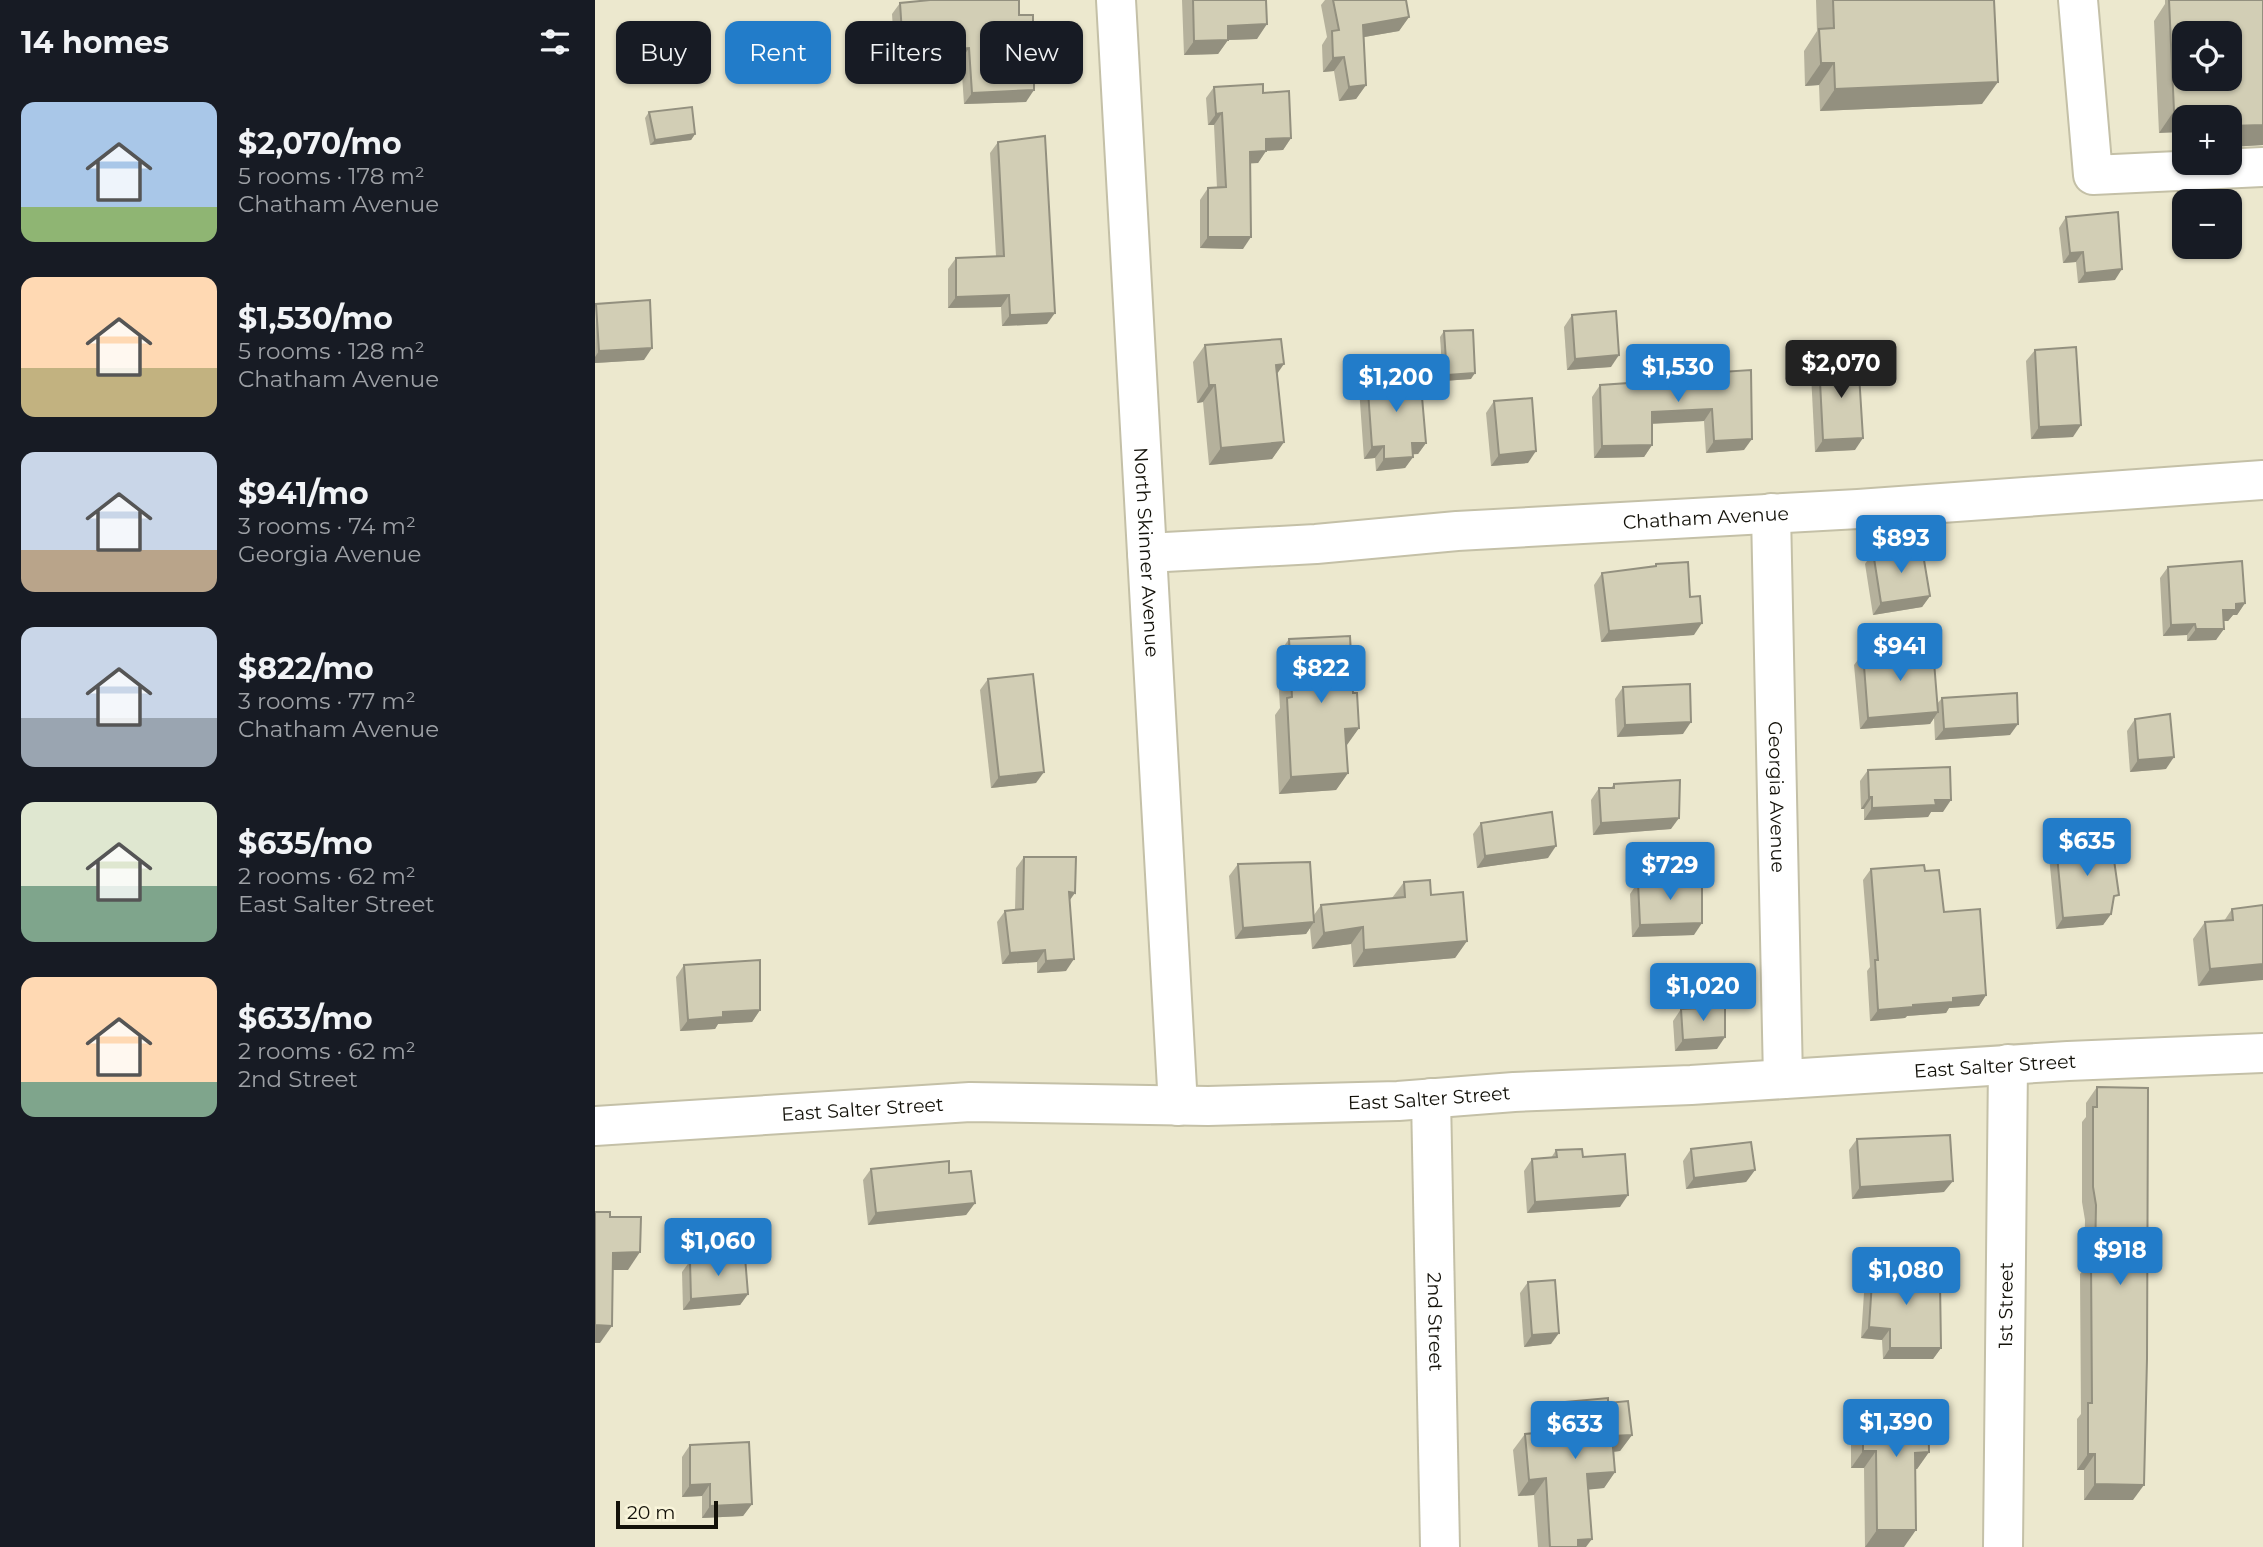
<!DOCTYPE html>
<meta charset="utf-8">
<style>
body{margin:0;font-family:Montserrat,sans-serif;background:#242831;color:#f1f3f6;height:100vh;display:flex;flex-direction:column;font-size:26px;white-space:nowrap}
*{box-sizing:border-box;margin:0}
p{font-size:23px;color:#9ea1a6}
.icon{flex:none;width:38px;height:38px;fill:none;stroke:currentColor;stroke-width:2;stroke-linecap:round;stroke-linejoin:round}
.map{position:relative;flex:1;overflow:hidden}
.drawer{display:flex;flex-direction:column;background:#171b24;width:595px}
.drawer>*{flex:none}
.banner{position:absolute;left:21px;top:21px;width:665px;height:63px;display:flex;gap:14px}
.buttons{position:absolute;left:1577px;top:21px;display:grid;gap:14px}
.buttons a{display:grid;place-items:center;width:70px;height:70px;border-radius:14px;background:#171b24;box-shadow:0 2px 5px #0004;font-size:35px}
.scale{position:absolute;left:21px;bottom:18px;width:102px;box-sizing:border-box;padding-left:7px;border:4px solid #131109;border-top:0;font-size:19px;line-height:24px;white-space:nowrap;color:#131109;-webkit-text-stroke:5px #f9f5db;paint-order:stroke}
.price{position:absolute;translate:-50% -60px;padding:0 16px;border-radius:7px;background:#227cc9;color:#fff;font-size:23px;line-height:46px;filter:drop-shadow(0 2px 4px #0008)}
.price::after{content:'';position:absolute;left:50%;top:42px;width:21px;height:16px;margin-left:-10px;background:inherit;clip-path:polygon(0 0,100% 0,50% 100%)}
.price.active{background:#222;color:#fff}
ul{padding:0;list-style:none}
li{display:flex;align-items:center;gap:21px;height:175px;padding:0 21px}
li span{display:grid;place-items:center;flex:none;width:196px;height:140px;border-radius:14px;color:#555}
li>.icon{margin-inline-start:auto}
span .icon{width:84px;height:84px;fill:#fffc;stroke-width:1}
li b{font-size:30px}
h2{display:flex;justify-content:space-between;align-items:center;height:84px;padding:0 21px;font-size:30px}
.tag{padding:0 24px;border-radius:14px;background:#171b24;box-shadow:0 2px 5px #0004;font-size:24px;line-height:63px}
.tag.active{background:#227cc9;color:#fff}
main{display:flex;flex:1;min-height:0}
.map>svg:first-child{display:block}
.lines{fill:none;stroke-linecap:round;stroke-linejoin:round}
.minor-casing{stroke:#c4c0a7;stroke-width:42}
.minor{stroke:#fff;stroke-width:38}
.wall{fill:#b5b19c}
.shaded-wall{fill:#93907f}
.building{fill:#d2ceb5;stroke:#93907f;stroke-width:2;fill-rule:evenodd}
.labels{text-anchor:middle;stroke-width:6;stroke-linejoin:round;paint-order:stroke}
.street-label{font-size:19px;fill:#131109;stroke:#f9f5db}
</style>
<main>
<section class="drawer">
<h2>14 homes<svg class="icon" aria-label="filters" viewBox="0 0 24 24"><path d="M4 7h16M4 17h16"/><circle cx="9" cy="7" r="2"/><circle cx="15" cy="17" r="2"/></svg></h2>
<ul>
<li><span style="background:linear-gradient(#a9c7e8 75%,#8fb573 0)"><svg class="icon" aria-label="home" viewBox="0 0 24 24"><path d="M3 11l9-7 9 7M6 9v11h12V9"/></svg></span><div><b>$2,070/mo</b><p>5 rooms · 178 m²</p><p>Chatham Avenue</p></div></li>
<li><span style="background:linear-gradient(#ffd9b3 65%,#c2b280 0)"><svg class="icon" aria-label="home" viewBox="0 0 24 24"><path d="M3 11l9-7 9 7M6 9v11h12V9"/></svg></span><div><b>$1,530/mo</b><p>5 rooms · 128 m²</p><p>Chatham Avenue</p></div></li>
<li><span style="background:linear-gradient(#c9d6e8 70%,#b9a48a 0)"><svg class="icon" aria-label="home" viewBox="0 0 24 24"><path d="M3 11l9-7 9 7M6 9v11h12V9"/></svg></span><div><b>$941/mo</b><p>3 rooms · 74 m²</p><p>Georgia Avenue</p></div></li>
<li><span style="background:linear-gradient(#c9d6e8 65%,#9aa5b1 0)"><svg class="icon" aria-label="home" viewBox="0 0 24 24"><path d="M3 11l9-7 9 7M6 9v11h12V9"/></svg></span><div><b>$822/mo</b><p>3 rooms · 77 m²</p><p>Chatham Avenue</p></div></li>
<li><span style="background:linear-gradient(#dfe7d0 60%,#7fa58c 0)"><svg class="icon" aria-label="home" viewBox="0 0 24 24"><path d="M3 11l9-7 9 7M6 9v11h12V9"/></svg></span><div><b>$635/mo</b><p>2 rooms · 62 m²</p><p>East Salter Street</p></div></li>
<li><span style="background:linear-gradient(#ffd9b3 75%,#7fa58c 0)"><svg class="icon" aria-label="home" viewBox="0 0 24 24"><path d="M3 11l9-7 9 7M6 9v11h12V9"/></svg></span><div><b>$633/mo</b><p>2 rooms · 62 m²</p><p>2nd Street</p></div></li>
</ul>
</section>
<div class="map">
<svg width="1668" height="1547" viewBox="0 0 1668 1547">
<rect width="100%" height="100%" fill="#ece8ce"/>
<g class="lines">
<g class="minor-casing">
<g id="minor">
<path id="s1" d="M521,0L583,1106"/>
<path d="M1483,0L1498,175L1668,167"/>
<path id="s2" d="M1176,513L1188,1079"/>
<path id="s3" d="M552,553L721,544L862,531L1263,509L1668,480"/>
<path id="s4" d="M836,1098L845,1547"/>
<path id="s5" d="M0,1126L375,1102L613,1106L803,1101L919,1092L1096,1085L1473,1061L1668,1053"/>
<path id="s6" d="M1408,1547L1413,1064"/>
</g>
</g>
<use href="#minor" class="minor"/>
</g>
<g class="wall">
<path d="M587,0H671L662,39L633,40L623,54L589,55Z"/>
<path d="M730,0H811L814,17L804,31L769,37L771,85L761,99L744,101L739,71L728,72L727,45L732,37L726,5Z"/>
<path d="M1221,0H1399L1387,104L1225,111L1224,85L1210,86L1209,51L1222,31Z"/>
<path d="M1570,0H1668V145L1634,147V117H1589L1564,133L1559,21L1570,4Z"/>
<path d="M305,3L424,15L438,30L447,66L439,78L431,102L369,104L366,60L307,64L306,44L299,45L297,14Z"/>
<path d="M619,87L668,93L696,138L688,150L671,151L663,163H655L648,249L605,248V200L613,188H622L619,125H613L611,98Z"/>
<path d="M54,112L100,134L96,140L55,145L50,118Z"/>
<path d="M403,142L452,324L407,326L406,307L353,308V269L361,258L401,256L395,153Z"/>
<path d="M1471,217L1520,280L1483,283L1481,262L1468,263L1464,228Z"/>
<path d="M1,304L49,360L0,363Z"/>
<path d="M977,315L1016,367L972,370L969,327Z"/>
<path d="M849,331L876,379L848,381L845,337Z"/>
<path d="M610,345L682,374L689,442L677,459L614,465L608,402L602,403L598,362Z"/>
<path d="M1440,350L1478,437L1436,439L1431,361Z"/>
<path d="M1224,362L1260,450L1220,452L1216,374Z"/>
<path d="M1077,364L1111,373L1149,450L1111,453L1109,421L1057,424V445L1049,457L999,458L997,397L1005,385L1069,381V375Z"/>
<path d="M772,377L831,443L823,454H818V457L810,468L781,471L780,458L769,459L764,388Z"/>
<path d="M899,401L933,463L896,466L891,413Z"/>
<path d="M1278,552L1312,555L1335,596L1327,607L1278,615L1270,564Z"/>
<path d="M1061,564L1095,597L1099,635L1006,642L999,585L1007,573L1059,567Z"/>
<path d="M1573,567L1650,603L1642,615H1638L1633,621H1629L1621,640L1592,641V635L1568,636L1565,578Z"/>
<path d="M694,639L758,693L764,728L751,745L753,773L741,790L684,794L680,715L685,708L682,656Z"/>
<path d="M1268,653L1342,704L1347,698L1415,735L1340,740L1339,718L1335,724L1265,729L1259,665Z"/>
<path d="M393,679L441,783L396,788L385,690Z"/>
<path d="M1028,687L1088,734L1022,737L1020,699Z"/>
<path d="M1540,719L1571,769L1535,772L1532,731Z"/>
<path d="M1273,770L1348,812H1336L1333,817L1269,820V809H1266L1265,781Z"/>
<path d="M1019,784L1076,829L998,835L996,800L1004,788H1016Z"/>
<path d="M886,823L953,858L882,868L878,834Z"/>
<path d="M1461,845L1516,914L1508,925L1461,929L1454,856Z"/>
<path d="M429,857L475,901L471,971L442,973V962L407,964L402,922L410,911L420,910L421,868Z"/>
<path d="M643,864L719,915L726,905L797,898L809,882L836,895L872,941L860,958L758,967L756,944L717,949L715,928L711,934L640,939L634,876Z"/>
<path d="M1276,869L1330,871L1349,912L1391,995L1384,1006L1354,1008L1351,1013L1312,1016L1310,1018L1275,1021L1272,971L1275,967L1268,880Z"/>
<path d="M1043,882L1099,935L1037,937L1035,894Z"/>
<path d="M1668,905L1603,986L1598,939L1610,922L1629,921L1637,909Z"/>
<path d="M89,965L165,1010L157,1022L123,1024L120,1029L85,1031L81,977Z"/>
<path d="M1086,1009L1122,1049L1080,1051L1078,1021Z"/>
<path d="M1502,1087L1538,1500H1489V1470H1482V1419L1486,1414L1485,1274L1489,1269L1490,1220L1487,1202V1122L1491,1117V1103Z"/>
<path d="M1262,1139L1349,1192L1257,1199L1254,1150Z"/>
<path d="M1096,1149L1160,1170L1151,1182L1091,1189L1088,1161Z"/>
<path d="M961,1150L988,1157L1025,1207L932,1213L929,1171L937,1159L956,1158Z"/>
<path d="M276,1169L354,1173L380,1203L371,1215L273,1225L268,1180Z"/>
<path d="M95,1261L153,1294L145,1305L88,1310L87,1272Z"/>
<path d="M1278,1267L1331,1282L1346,1348L1338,1359H1288L1287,1340L1266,1338L1270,1278Z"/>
<path d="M933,1282L956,1344L929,1347L925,1293Z"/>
<path d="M1013,1403L1037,1435L1025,1451L1018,1452L1020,1472L1009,1488L993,1489L991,1547H943L939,1495L923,1496L918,1450L930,1434L938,1433L937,1421L949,1404Z"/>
<path d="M1268,1404L1334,1452L1322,1469H1320L1309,1547H1270L1269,1468H1256V1421Z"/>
<path d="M95,1445L157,1504L148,1516L107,1518V1496L87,1497V1457Z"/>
</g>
<g class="shaded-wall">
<path d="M814,17L804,31L758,39L768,25Z"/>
<path d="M672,24L662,39L633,40L623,54L589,55L599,41L633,26Z"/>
<path d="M314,32L306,44L299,45L307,33Z"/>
<path d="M374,48L366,60L307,64L315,53Z"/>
<path d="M749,57L739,71L728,72L738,58Z"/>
<path d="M1226,63H1239L1224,85L1210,86Z"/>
<path d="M447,66L439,78V67Z"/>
<path d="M1403,82L1387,104L1225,111L1240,89Z"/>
<path d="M771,85L761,99L744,101L754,87Z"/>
<path d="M439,90L431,102L369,104L377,93Z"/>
<path d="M1617,110L1611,117H1589V132L1564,133L1579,111Z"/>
<path d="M627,113L619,125H613L621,114Z"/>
<path d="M1668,125V145L1634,147V126Z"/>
<path d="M100,134L96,140L55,145L60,140Z"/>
<path d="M696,138L688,150L663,151L671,139Z"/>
<path d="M671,151L663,163L647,164L655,152Z"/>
<path d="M613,237H656L648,249L605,248Z"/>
<path d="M1488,252L1481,262L1468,263L1475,253Z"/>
<path d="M1527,269L1520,280L1483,283L1490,273Z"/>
<path d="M414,295L406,307L353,308L361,297Z"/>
<path d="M460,313L452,324L407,326L415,315Z"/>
<path d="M57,348L49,360L0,363V357L4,351Z"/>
<path d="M1024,355L1016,367L972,370L980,359Z"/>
<path d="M689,364L677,381L681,365Z"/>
<path d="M880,373L876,379L848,381L852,375Z"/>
<path d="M614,385H620L608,402L602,403Z"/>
<path d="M1117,409L1109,421L1049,424L1057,412Z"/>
<path d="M1486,425L1478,437L1436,439L1444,427Z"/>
<path d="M1268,438L1260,450L1220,452L1228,440Z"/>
<path d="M1157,439L1149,450L1111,453L1119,441Z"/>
<path d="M689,442L677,459L614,465L626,448Z"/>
<path d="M817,443H831L823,454L809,455Z"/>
<path d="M1057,445L1049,457L999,458L1007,446Z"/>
<path d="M789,446L780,458L769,459L777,447Z"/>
<path d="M941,451L933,463L896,466L904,455Z"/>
<path d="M818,457L810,468L781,471L789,459Z"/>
<path d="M1335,596L1327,607L1278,615L1286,603Z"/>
<path d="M1650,603L1642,615H1638L1633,621H1620L1628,610L1641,604Z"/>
<path d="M1107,623L1099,635L1006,642L1014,631Z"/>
<path d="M1600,624L1592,635L1568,636L1576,625Z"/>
<path d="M1601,629H1629L1621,640L1592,641Z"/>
<path d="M1343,712L1335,724L1265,729L1273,718Z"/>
<path d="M1096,722L1088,734L1022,737L1030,725Z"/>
<path d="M1423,724L1415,735L1340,740L1349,729Z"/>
<path d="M764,728L752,745L738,746L750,729Z"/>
<path d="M1579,757L1571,769L1535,772L1543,760Z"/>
<path d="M449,772L441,783L396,788L404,777Z"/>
<path d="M753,773L741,790L684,794L696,777Z"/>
<path d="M1274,797H1277L1269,809H1266Z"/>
<path d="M1340,800H1356L1348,812H1336L1333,817L1269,820L1277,808Z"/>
<path d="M1084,818L1076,829L998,835L1006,823Z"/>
<path d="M961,846L953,858L882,868L890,856Z"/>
<path d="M474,892L480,893L472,904Z"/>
<path d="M1516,914L1508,925L1461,929L1468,918Z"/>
<path d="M719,922L711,934L640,939L648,928Z"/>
<path d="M1107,923L1099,935L1037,937L1045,925Z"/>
<path d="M768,927L756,944L717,949L729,933Z"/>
<path d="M872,941L860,958L758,967L769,950Z"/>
<path d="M450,950L442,962L407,964L415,953Z"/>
<path d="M479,959L471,971L442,973L451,961Z"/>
<path d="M1668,964V980L1603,986L1615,969Z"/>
<path d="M1391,995L1384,1006L1354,1008L1351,1013L1312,1016L1310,1018L1275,1021L1283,1010L1358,998Z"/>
<path d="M165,1010L157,1022L123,1024L120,1029L85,1031L93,1020L128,1012Z"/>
<path d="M1130,1037L1122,1049L1080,1051L1088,1040Z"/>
<path d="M1160,1170L1151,1182L1091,1189L1099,1178Z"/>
<path d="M1358,1181L1349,1192L1257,1199L1265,1187Z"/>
<path d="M1033,1195L1025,1207L932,1213L940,1202Z"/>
<path d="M380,1203L371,1215L273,1225L281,1213Z"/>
<path d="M45,1252L33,1270H6L18,1253Z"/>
<path d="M153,1294L145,1305L88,1310L96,1299Z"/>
<path d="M0,1325L17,1326L5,1343H0Z"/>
<path d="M1274,1327L1295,1329L1287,1340L1266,1338Z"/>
<path d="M964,1333L956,1344L929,1347L937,1335Z"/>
<path d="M1295,1348H1346L1338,1359H1288Z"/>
<path d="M1037,1435L1025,1451L1005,1453L1017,1436Z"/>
<path d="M1268,1451H1281L1269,1468H1256Z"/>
<path d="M1334,1452L1322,1469L1308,1470L1320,1453Z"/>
<path d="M1493,1454H1500L1489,1470H1482Z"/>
<path d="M1020,1472L1009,1488L981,1491L992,1474Z"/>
<path d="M951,1478L939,1495L923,1496L934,1480Z"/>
<path d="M115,1484L107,1496L87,1497L95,1485Z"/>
<path d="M1500,1484L1549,1485L1538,1500H1489Z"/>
<path d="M157,1504L148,1516L107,1518L115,1506Z"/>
<path d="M1282,1530H1321L1309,1547H1270Z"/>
<path d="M997,1539L991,1547H978L983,1540Z"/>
</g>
<g class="building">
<path d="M335,0H424V15H438V30H447V66L439,67V90L377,93L374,48L315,53L314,32L307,33L305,3Z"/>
<path d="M598,0H671L672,24L633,26V40L599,41Z"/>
<path d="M738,0H811L814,17L768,25L771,85L754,87L749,57L738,58L737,31L744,30Z"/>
<path d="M1238,0H1399L1403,82L1240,89L1239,63H1226L1224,29L1239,28Z"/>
<path d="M1574,0H1668V125L1634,126V117H1617V110L1579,111ZM1589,33H1634V79H1589Z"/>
<path d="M668,84V93L694,91L696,138L671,139V151L655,152L656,237H613V188L631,187L627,113L621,114L619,87Z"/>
<path d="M97,107L100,134L60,140L54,112Z"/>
<path d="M450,136L460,313L415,315L414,295L361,297V258L409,256L403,142Z"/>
<path d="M1523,212L1527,269L1490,273L1488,252L1475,253L1471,217Z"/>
<path d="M55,300L57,348L4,351L1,304Z"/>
<path d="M1021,311L1024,355L980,359L977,315Z"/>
<path d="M878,330L880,373L852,375L849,331Z"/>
<path d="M686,339L689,364L681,365L689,442L626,448L620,385H614L610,345Z"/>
<path d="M1481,347L1486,425L1444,427L1440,350Z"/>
<path d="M1263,358L1268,438L1228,440L1224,362Z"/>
<path d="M1110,361L1111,373L1156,370L1157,439L1119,441L1117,409L1057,412V445L1007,446L1005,385L1078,380L1077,364Z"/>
<path d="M825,374L831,443H817L818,457L789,459V446L777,447L772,377Z"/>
<path d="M937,398L941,451L904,455L899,401Z"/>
<path d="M1311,547L1312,555L1328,554L1335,596L1286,603L1278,552Z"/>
<path d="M1647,561L1650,603L1641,604V610H1628L1629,629H1601L1600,624L1576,625L1573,567Z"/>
<path d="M1093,562L1095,597L1105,596L1107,623L1014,631L1007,573L1061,566V564Z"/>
<path d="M755,636L758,693H762L764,728L750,729L753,773L696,777L692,698L697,697L694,639Z"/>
<path d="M1338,649L1343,712L1273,718L1268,653Z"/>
<path d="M438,674L449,772L404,777L393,679Z"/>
<path d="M1095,684L1096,722L1030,725L1028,687Z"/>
<path d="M1422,693L1423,724L1349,729L1347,698Z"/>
<path d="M1575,714L1579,757L1543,760L1540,719Z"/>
<path d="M1355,767L1356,800H1340L1341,805L1277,808V797H1274L1273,770Z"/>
<path d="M1085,780L1084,818L1006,823L1004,788H1019V784Z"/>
<path d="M957,812L961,846L890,856L886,823Z"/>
<path d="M1516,839L1524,895L1519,896L1516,914L1468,918L1461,845Z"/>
<path d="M429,857H481L480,893L474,892L479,959L451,961L450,950L415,953L410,911L428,909Z"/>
<path d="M715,862L719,922L648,928L643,864Z"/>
<path d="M1329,865L1330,871L1344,870L1349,912L1385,909L1391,995L1358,998V1002L1318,1005V1007L1283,1010L1280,960H1283L1276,869Z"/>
<path d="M835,880L836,895L868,892L872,941L769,950L768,927L729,933L726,905L810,897L809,882Z"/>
<path d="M1107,880V923L1045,925L1043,882Z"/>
<path d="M1668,905V964L1615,969L1610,922L1638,920L1637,909Z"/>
<path d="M165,960V1010L128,1012V1017L93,1020L89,965Z"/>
<path d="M1130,1007V1037L1088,1040L1086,1009Z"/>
<path d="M1502,1087L1553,1088L1552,1359L1549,1485L1500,1484V1454H1493V1403H1497L1496,1259H1500L1501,1205L1498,1187V1107H1502Z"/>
<path d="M1355,1135L1358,1181L1265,1187L1262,1139Z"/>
<path d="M1156,1142L1160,1170L1099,1178L1096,1149Z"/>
<path d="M987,1149L988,1157L1030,1154L1033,1195L940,1202L937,1159L962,1157L961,1150Z"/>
<path d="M354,1161V1173L376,1171L380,1203L281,1213L276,1169Z"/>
<path d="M0,1212H15V1217H46L45,1252L18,1253L17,1326L0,1325Z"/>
<path d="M150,1257L153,1294L96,1299L95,1261Z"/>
<path d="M1331,1266V1282H1345L1346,1348H1295V1329L1274,1327L1278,1267Z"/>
<path d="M960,1280L964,1333L937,1335L933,1282Z"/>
<path d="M1013,1398V1403L1033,1401L1037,1435L1017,1436L1020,1472L992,1474L997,1539L983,1540V1547H955L951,1478L934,1480L930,1434L951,1432L949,1404Z"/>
<path d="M1333,1403L1334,1452L1320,1453L1321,1530H1282L1281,1451H1268V1404Z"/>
<path d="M154,1442L157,1504L115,1506V1484L95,1485V1445Z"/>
</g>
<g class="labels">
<g class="street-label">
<text dy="7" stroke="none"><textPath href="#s3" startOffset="560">Chatham Avenue</textPath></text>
<text dy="7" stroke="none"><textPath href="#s1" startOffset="553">North Skinner Avenue</textPath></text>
<text dy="7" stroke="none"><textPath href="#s2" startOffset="284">Georgia Avenue</textPath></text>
<text dy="7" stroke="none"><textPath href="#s5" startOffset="1402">East Salter Street</textPath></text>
<text dy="7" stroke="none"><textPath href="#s5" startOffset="835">East Salter Street</textPath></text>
<text dy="7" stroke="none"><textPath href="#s5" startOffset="268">East Salter Street</textPath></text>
<text dy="7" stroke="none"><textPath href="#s6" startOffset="242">1st Street</textPath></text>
<text dy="7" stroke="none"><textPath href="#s4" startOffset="224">2nd Street</textPath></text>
</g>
</g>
</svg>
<div class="buttons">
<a><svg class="icon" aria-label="locate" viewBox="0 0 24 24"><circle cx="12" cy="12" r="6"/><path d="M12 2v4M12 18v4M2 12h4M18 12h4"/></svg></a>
<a>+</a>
<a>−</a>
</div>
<div class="scale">20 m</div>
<b class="price active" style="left:1246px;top:400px">$2,070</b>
<b class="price" style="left:1083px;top:404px">$1,530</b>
<b class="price" style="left:801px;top:414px">$1,200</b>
<b class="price" style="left:1306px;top:575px">$893</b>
<b class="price" style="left:1305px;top:683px">$941</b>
<b class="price" style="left:726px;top:705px">$822</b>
<b class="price" style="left:1492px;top:878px">$635</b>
<b class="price" style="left:1075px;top:902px">$729</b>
<b class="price" style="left:1108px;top:1023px">$1,020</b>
<b class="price" style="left:123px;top:1278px">$1,060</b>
<b class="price" style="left:1525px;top:1287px">$918</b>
<b class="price" style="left:1311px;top:1307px">$1,080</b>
<b class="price" style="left:1301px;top:1459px">$1,390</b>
<b class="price" style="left:980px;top:1461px">$633</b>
<div class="banner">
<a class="tag">Buy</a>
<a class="tag active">Rent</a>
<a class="tag">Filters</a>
<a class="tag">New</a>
</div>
</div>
</main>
